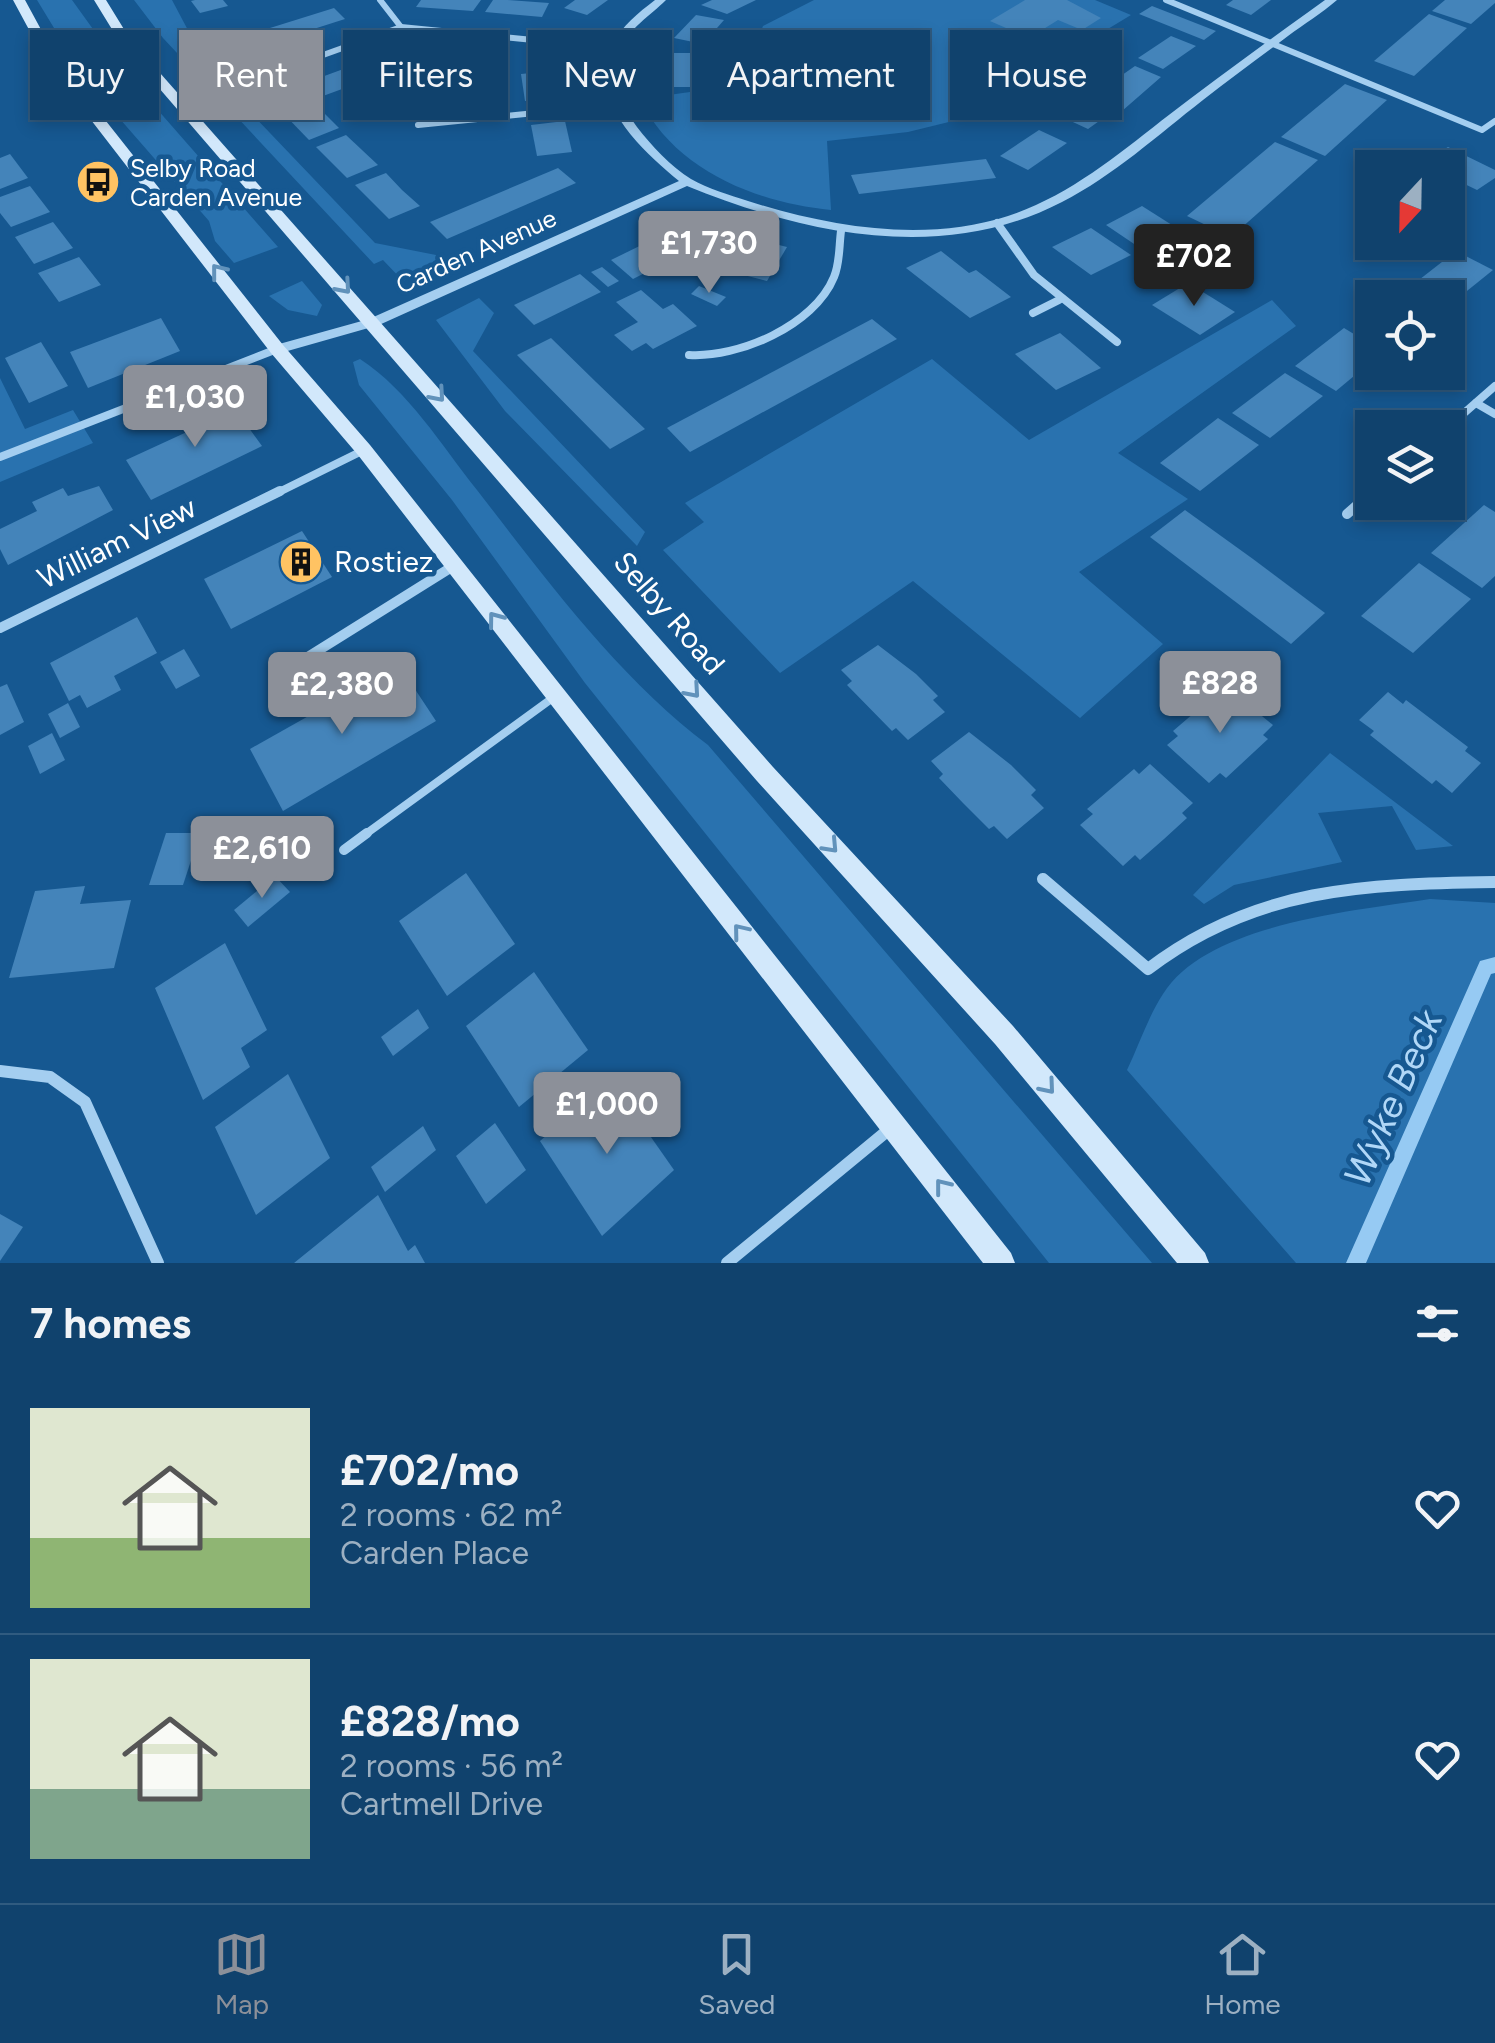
<!DOCTYPE html>
<meta charset="utf-8">
<style>
body{margin:0;font-family:Figtree,sans-serif;background:#1e4d75;color:#f1f3f6;height:100vh;display:flex;flex-direction:column;font-size:38px;white-space:nowrap}
*{box-sizing:border-box;margin:0}
p{font-size:32px;color:#9cb0c2}
.icon{flex:none;width:55px;height:55px;fill:none;stroke:currentColor;stroke-width:2;stroke-linecap:round;stroke-linejoin:round}
.map{position:relative;height:1263px;overflow:hidden}
.panel{display:flex;flex-direction:column;background:#10426d;flex:1}
.panel>*{flex:none}
.guide{position:absolute;left:30px;top:30px;width:1435px;height:90px;display:flex;gap:20px}
.needle{width:65px;rotate:202deg}
.controls{position:absolute;left:1355px;top:150px;display:grid;gap:20px}
.controls a{display:grid;place-items:center;width:110px;height:110px;border-radius:0px;background:#10426d;box-shadow:0 5px 15px #0003,0 0 0 2px #305b80;font-size:50px}
.price{position:absolute;translate:-50% -85px;padding:0 22px;border-radius:10px;background:#8c9099;color:#fff;font-size:32px;line-height:65px;filter:drop-shadow(0 2px 5px #0008)}
.price::after{content:'';position:absolute;left:50%;top:60px;width:30px;height:22px;margin-left:-15px;background:inherit;clip-path:polygon(0 0,100% 0,50% 100%)}
.price.active{background:#222;color:#fff}
ul{padding:0;list-style:none}
li{display:flex;align-items:center;gap:30px;height:250px;padding:0 30px}
li+li{border-top:2px solid #305b80}
li span{display:grid;place-items:center;flex:none;width:280px;height:200px;border-radius:0px;color:#555}
li>.icon{margin-inline-start:auto}
span .icon{width:120px;height:120px;fill:#fffc;stroke-width:1}
li b{font-size:42px}
h2{display:flex;justify-content:space-between;align-items:center;height:120px;padding:0 30px;font-size:42px}
.tag{padding:0 35px;border-radius:0px;background:#10426d;box-shadow:0 5px 15px #0003,0 0 0 2px #305b80;font-size:35px;line-height:90px}
.tag.active{background:#8c9099;color:#fff}
.menu{display:flex;justify-content:space-around;align-items:center;height:140px;border-top:2px solid #305b80;background:#10426d;font-size:28px;color:#9cb0c2}
.menu a{display:grid;justify-items:center;gap:5px}
.menu .active{color:#8c9099}
.map>svg:first-child{display:block}
.green{fill:#2972af}
.lines{fill:none;stroke-linecap:round;stroke-linejoin:round}
.stream{fill:#96caf3;fill-rule:evenodd}
.building{fill:#4484ba}
.service-far1{stroke:#a4cef0;stroke-width:8}
.service{stroke:#a4cef0;stroke-width:10}
.minor-far3{stroke:#a4cef0;stroke-width:6}
.minor-far2{stroke:#a4cef0;stroke-width:8}
.minor-far1{stroke:#a4cef0;stroke-width:10}
.minor{stroke:#a4cef0;stroke-width:12}
.tertiary{fill:#a4cef0;fill-rule:evenodd}
.secondary{fill:#d2e8fb;fill-rule:evenodd}
.oneway{stroke:#6192bb}
.labels{text-anchor:middle;stroke-width:9;stroke-linejoin:round;paint-order:stroke}
.far-poi-label{font-size:25px;fill:#fff;stroke:#165891;text-anchor:start}
.far-street-label{font-size:25px;fill:#fff;stroke:#165891}
.street-label{font-size:30px;fill:#fff;stroke:#165891}
.poi-label{font-size:30px;fill:#fff;stroke:#165891;text-anchor:start}
.near-water-label{font-size:38px;font-style:italic;fill:#b0d7f7;stroke:#165891}
</style>
<div class="map">
<svg width="1495" height="1263" viewBox="0 0 1495 1263">
<rect width="100%" height="100%" fill="#165891"/>
<g class="green">
<path d="M37,0H72L121,68L278,247L234,263L215,241L209,221L85,79Z"/>
<path d="M134,0H172L208,68L375,243L436,255L445,264L403,281L383,260L374,264L163,38Z"/>
<path d="M814,0H1095L1131,15L957,120L908,132L827,141L831,210C757,203 674,170 640,99L740,85L763,26Z"/>
<path d="M302,281L322,305L317,316L288,310L269,296Z"/>
<path d="M479,298L494,313L473,351L645,532L637,546L505,411L436,320Z"/>
<path d="M1272,300L1296,326L1118,453L1188,499L1079,572L1163,644L1080,718L913,581L780,673L663,550L704,522L685,503L932,359L1029,440Z"/>
<path d="M360,359C409,391 441,445 477,490C546,579 618,677 708,745L1152,1263H1049L585,683L452,500L359,385L353,362Z"/>
<path d="M0,378L25,429L73,410L93,443L0,482Z"/>
<path d="M1330,753L1453,846L1416,850L1392,806L1318,813L1342,862L1234,885L1204,904L1193,895Z"/>
<path d="M1430,899L1495,903V1263H1296L1127,1070C1139,1045 1148,1017 1163,994C1207,923 1355,911 1430,899Z"/>
</g>
<g class="lines">
<path class="stream" d="M1495,957V973L1491,974L1366,1263H1346L1480,961Z"/>
</g>
<g class="building">
<path d="M195,0H223L228,6L200,13L191,1Z"/>
<path d="M421,0H481L473,11L416,7Z"/>
<path d="M493,0H508L549,3L542,17L485,12Z"/>
<path d="M575,0H608L587,15L564,8Z"/>
<path d="M712,0H756L727,14L701,5Z"/>
<path d="M1025,0H1067L1101,18L1082,30L1058,20L1029,38L990,21Z"/>
<path d="M1233,0H1271L1251,15L1226,5Z"/>
<path d="M1445,0H1495V3L1471,24L1432,11Z"/>
<path d="M1152,6L1216,31L1204,40L1139,14Z"/>
<path d="M334,8L345,19L226,57L216,45Z"/>
<path d="M1429,14L1467,28L1414,76L1374,61Z"/>
<path d="M696,15L724,20L703,44L674,38Z"/>
<path d="M1171,36L1196,46L1163,69L1138,58Z"/>
<path d="M393,51L418,53L444,55L433,71L382,67Z"/>
<path d="M666,53H694L692,87H662Z"/>
<path d="M457,56L481,59L505,61L496,77L447,72Z"/>
<path d="M357,64L372,78L323,96L308,82Z"/>
<path d="M1135,66L1161,77L1122,111L1116,109L1088,129L1062,117Z"/>
<path d="M552,71L558,97L525,101L521,74Z"/>
<path d="M1345,84L1387,100L1325,156L1281,137Z"/>
<path d="M309,100L324,113L339,128L309,140L280,110Z"/>
<path d="M565,121L572,152L537,156L531,125Z"/>
<path d="M1039,130L1067,143L1028,170L1000,156Z"/>
<path d="M346,135L378,165L347,178L316,147Z"/>
<path d="M1275,142L1318,160L1231,237L1187,216Z"/>
<path d="M1448,147L1495,170V178L1477,190L1448,176V168L1423,163Z"/>
<path d="M10,154L28,178L0,189V158Z"/>
<path d="M986,159L996,178L859,194L851,175Z"/>
<path d="M558,168L576,183L447,239L430,222Z"/>
<path d="M386,173L402,190L420,206L389,219L355,185Z"/>
<path d="M30,186L50,212L11,227L0,213V197Z"/>
<path d="M1142,206L1183,232L1146,252L1106,225Z"/>
<path d="M53,222L73,248L34,264L15,237Z"/>
<path d="M1091,228L1131,255L1091,275L1052,247Z"/>
<path d="M728,232L787,247L767,281L706,265Z"/>
<path d="M662,235L684,253L633,279L611,260Z"/>
<path d="M941,251L969,273L976,270L1011,297L970,318L906,268Z"/>
<path d="M1456,251L1493,270L1452,303L1415,283Z"/>
<path d="M79,257L101,285L59,302L38,273Z"/>
<path d="M602,267L619,281L608,287L591,272Z"/>
<path d="M580,274L601,292L534,325L514,305Z"/>
<path d="M1188,283L1211,297L1235,312L1200,335L1152,305Z"/>
<path d="M699,286L726,297L717,306L691,294Z"/>
<path d="M641,290L663,309L673,304L697,326L653,349L646,343L632,351L614,335L638,322L616,302Z"/>
<path d="M161,318L180,351L88,388L70,352Z"/>
<path d="M872,319L897,339L690,452L667,428Z"/>
<path d="M1344,328L1372,345V361L1336,391L1295,366Z"/>
<path d="M1060,333L1101,368L1056,390L1015,354Z"/>
<path d="M551,338L596,382L645,429L610,449L517,355Z"/>
<path d="M41,342L68,386L29,403L5,358Z"/>
<path d="M1285,373L1323,396L1270,438L1232,413Z"/>
<path d="M227,398L262,446L151,500L126,460L189,431L181,419Z"/>
<path d="M1218,418L1259,445L1200,491L1160,463Z"/>
<path d="M99,486L113,510L8,565L0,549V529L37,511L32,502L63,488L68,496Z"/>
<path d="M1484,505L1495,512V576L1482,588L1431,553Z"/>
<path d="M1185,510L1253,559L1325,613L1291,644L1150,537Z"/>
<path d="M302,531L332,577L231,629L204,579Z"/>
<path d="M1419,563L1471,599L1413,653L1361,616Z"/>
<path d="M137,617L157,653L114,676L121,690L87,708L80,695L69,701L50,663Z"/>
<path d="M878,645L916,674L938,696L933,700L945,712L908,740L896,728L892,731L847,685L852,681L841,670Z"/>
<path d="M184,649L200,676L176,689L160,662Z"/>
<path d="M399,665L436,721L283,811L250,749Z"/>
<path d="M7,684L24,722L0,735V687Z"/>
<path d="M1230,690L1273,725L1263,735L1268,739L1226,778L1220,773L1209,783L1167,745L1178,736L1173,731L1215,695L1220,699Z"/>
<path d="M1388,692L1403,704L1406,700L1468,747L1465,751L1481,763L1452,793L1436,780L1432,784L1370,735L1374,731L1359,720Z"/>
<path d="M68,703L80,727L60,738L48,714Z"/>
<path d="M969,732L1011,765L1036,790L1031,795L1044,808L1007,839L994,826L989,829L963,803L939,778L943,774L931,761Z"/>
<path d="M52,733L65,760L40,774L28,746Z"/>
<path d="M1150,764L1193,803L1182,813L1187,818L1164,839L1140,860L1135,855L1123,866L1080,825L1093,814L1087,809L1134,769L1139,774Z"/>
<path d="M166,833H200L183,885H149Z"/>
<path d="M466,873L515,944L447,996L399,921Z"/>
<path d="M275,876L290,892L248,927L234,910Z"/>
<path d="M85,886L80,904L131,900L114,968L9,978L35,891Z"/>
<path d="M225,943L267,1030L241,1048L250,1067L203,1100L155,988Z"/>
<path d="M534,972L588,1050L519,1107L466,1026Z"/>
<path d="M418,1009L429,1028L393,1056L381,1037Z"/>
<path d="M288,1074L330,1158L256,1215L215,1127Z"/>
<path d="M611,1080L674,1170L602,1236L540,1141Z"/>
<path d="M495,1123L526,1170L486,1204L456,1156Z"/>
<path d="M423,1126L436,1150L385,1192L371,1167Z"/>
<path d="M378,1195L408,1251L415,1245L425,1263H294Z"/>
<path d="M0,1214L23,1227L0,1261Z"/>
</g>
<g class="lines">
<path class="service-far1" d="M363,836L554,697"/>
<path class="service" d="M344,850L367,833"/>
<g class="minor-far3">
<path d="M380,0L401,27"/>
<path d="M1166,0L1482,130L1495,121"/>
<path d="M298,64L401,27L614,48"/>
<path d="M418,125L614,105"/>
</g>
<g class="minor-far2">
<path d="M997,223L1034,275L1117,342"/>
<path d="M1033,313L1059,300"/>
<path d="M689,355C738,358 814,326 834,277C840,263 839,246 841,231"/>
<path d="M1476,403L1495,414"/>
<path d="M1447,428L1495,386"/>
<path d="M0,457L277,349"/>
<path d="M275,494L364,450"/>
</g>
<g class="minor-far1">
<path d="M1347,514L1372,492"/>
<path d="M0,628L280,491"/>
<path d="M295,665L455,565"/>
</g>
<g class="minor">
<path d="M1043,879L1148,969C1255,887 1365,884 1495,882"/>
<path d="M0,1071L50,1077L85,1102L158,1263"/>
<path d="M727,1263L892,1127"/>
</g>
<path class="tertiary" d="M655,0H666C650,16 629,28 621,49C610,77 620,104 637,127C651,145 671,167 691,179C708,189 730,195 748,201C830,227 924,243 1008,216C1066,197 1114,158 1161,121C1209,84 1258,48 1307,13L1325,0H1337C1322,13 1304,24 1288,36C1260,57 1231,78 1203,100C1158,135 1113,176 1062,202C943,264 805,234 687,186L379,325L277,354L272,352V346L369,319L679,181C642,151 584,98 612,45C622,26 638,13 655,0Z"/>
<g class="secondary">
<path d="M13,0H25L57,59L283,345L370,445L1011,1253L1015,1263H983L358,455L271,353L47,63Z"/>
<path d="M94,0H106L130,39L773,767L1013,1026L1205,1253L1209,1263H1177L995,1044L757,781L121,44Z"/>
</g>
</g>
<defs><path id="oneway-chevron" d="M-2-3.5L2.5 0L-2 3.5" fill="none" stroke-width="1.6" stroke-linecap="round" stroke-linejoin="round" transform="scale(2.5)"/></defs>
<g class="oneway">
<use href="#oneway-chevron" transform="translate(218 271) rotate(-128)"/>
<use href="#oneway-chevron" transform="translate(344 287) rotate(49)"/>
<use href="#oneway-chevron" transform="translate(438 395) rotate(49)"/>
<use href="#oneway-chevron" transform="translate(495 619) rotate(-127)"/>
<use href="#oneway-chevron" transform="translate(693 691) rotate(49)"/>
<use href="#oneway-chevron" transform="translate(831 846) rotate(47)"/>
<use href="#oneway-chevron" transform="translate(740 931) rotate(-129)"/>
<use href="#oneway-chevron" transform="translate(1048 1087) rotate(50)"/>
<use href="#oneway-chevron" transform="translate(942 1186) rotate(-128)"/>
</g>
<defs>
<g id="bus-disc" transform="scale(2.25)"><circle r="9.5" fill="#ffc363" stroke="#165891"/><path d="M-5-6H5V4H4V6H2V4H-2V6H-4V4H-5ZM-3.5-4V0h7V-4ZM-3.5 1.2v1.5H-2V1.2ZM2 1.2v1.5H3.5V1.2Z" fill="#111"/></g>
<g id="building-disc" transform="scale(2.25)"><circle r="9.5" fill="#ffc363" stroke="#165891"/><path d="M-4-6H4V6H1V3H-1V6H-4ZM-2.5-4.3h1.7v1.8h-1.7ZM.8-4.3h1.7v1.8H.8ZM-2.5-1h1.7V.8h-1.7ZM.8-1h1.7V.8H.8Z" fill="#111"/></g>
</defs>
<g fill-rule="evenodd">
<use href="#bus-disc" x="98" y="182"/>
<use href="#building-disc" x="301" y="562"/>
</g>
<g class="labels">
<g class="far-poi-label">
<text x="130" y="177">Selby Road<tspan x="130" dy="29">Carden Avenue</tspan></text>
</g>
<g class="far-street-label">
<text transform="translate(476 251) rotate(-24)" y="9">Carden Avenue</text>
</g>
<g class="street-label">
<text transform="translate(117 543) rotate(-26)" y="10">William View</text>
<text transform="translate(669 613) rotate(49)" y="10">Selby Road</text>
</g>
<g class="poi-label">
<text x="334" y="572">Rostiez</text>
</g>
<g class="near-water-label">
<text transform="translate(1393 1098) rotate(-66)" y="13">Wyke Beck</text>
</g>
</g>
</svg>
<div class="controls">
<a><svg class="needle" viewBox="-14 -14 28 28"><path d="M0-13l5 13h-10z" fill="#e53935"/><path d="M0 13l5-13h-10z" fill="#9cb0c2"/></svg></a>
<a><svg class="icon" aria-label="locate" viewBox="0 0 24 24"><circle cx="12" cy="12" r="6"/><path d="M12 2v4M12 18v4M2 12h4M18 12h4"/></svg></a>
<a><svg class="icon" aria-label="layers" viewBox="0 0 24 24"><path d="M12 4l9 5-9 5-9-5zM3 14l9 5 9-5"/></svg></a>
</div>
<b class="price" style="left:709px;top:296px">£1,730</b>
<b class="price active" style="left:1194px;top:309px">£702</b>
<b class="price" style="left:195px;top:450px">£1,030</b>
<b class="price" style="left:1220px;top:736px">£828</b>
<b class="price" style="left:342px;top:737px">£2,380</b>
<b class="price" style="left:262px;top:901px">£2,610</b>
<b class="price" style="left:607px;top:1157px">£1,000</b>
<div class="guide">
<a class="tag">Buy</a>
<a class="tag active">Rent</a>
<a class="tag">Filters</a>
<a class="tag">New</a>
<a class="tag">Apartment</a>
<a class="tag">House</a>
</div>
</div>
<section class="panel">
<h2>7 homes<svg class="icon" aria-label="filters" viewBox="0 0 24 24"><path d="M4 7h16M4 17h16"/><circle cx="9" cy="7" r="2"/><circle cx="15" cy="17" r="2"/></svg></h2>
<ul>
<li><span style="background:linear-gradient(#dfe7d0 65%,#8fb573 0)"><svg class="icon" aria-label="home" viewBox="0 0 24 24"><path d="M3 11l9-7 9 7M6 9v11h12V9"/></svg></span><div><b>£702/mo</b><p>2 rooms · 62 m²</p><p>Carden Place</p></div><svg class="icon" aria-label="heart" viewBox="0 0 24 24"><path d="M12 20l-8-8c-3-5 5-10 8-4 3-6 11-1 8 4z"/></svg></li>
<li><span style="background:linear-gradient(#dfe7d0 65%,#7fa58c 0)"><svg class="icon" aria-label="home" viewBox="0 0 24 24"><path d="M3 11l9-7 9 7M6 9v11h12V9"/></svg></span><div><b>£828/mo</b><p>2 rooms · 56 m²</p><p>Cartmell Drive</p></div><svg class="icon" aria-label="heart" viewBox="0 0 24 24"><path d="M12 20l-8-8c-3-5 5-10 8-4 3-6 11-1 8 4z"/></svg></li>
</ul>
</section>
<nav class="menu">
<a class="active"><svg class="icon" aria-label="map" viewBox="0 0 24 24"><path d="M3 6l6-2 6 2 6-2v14l-6 2-6-2-6 2zM9 4v14M15 6v14"/></svg>Map</a>
<a><svg class="icon" aria-label="saved" viewBox="0 0 24 24"><path d="M7 4h10v16l-5-4-5 4z"/></svg>Saved</a>
<a><svg class="icon" aria-label="home" viewBox="0 0 24 24"><path d="M3 11l9-7 9 7M6 9v11h12V9"/></svg>Home</a>
</nav>
